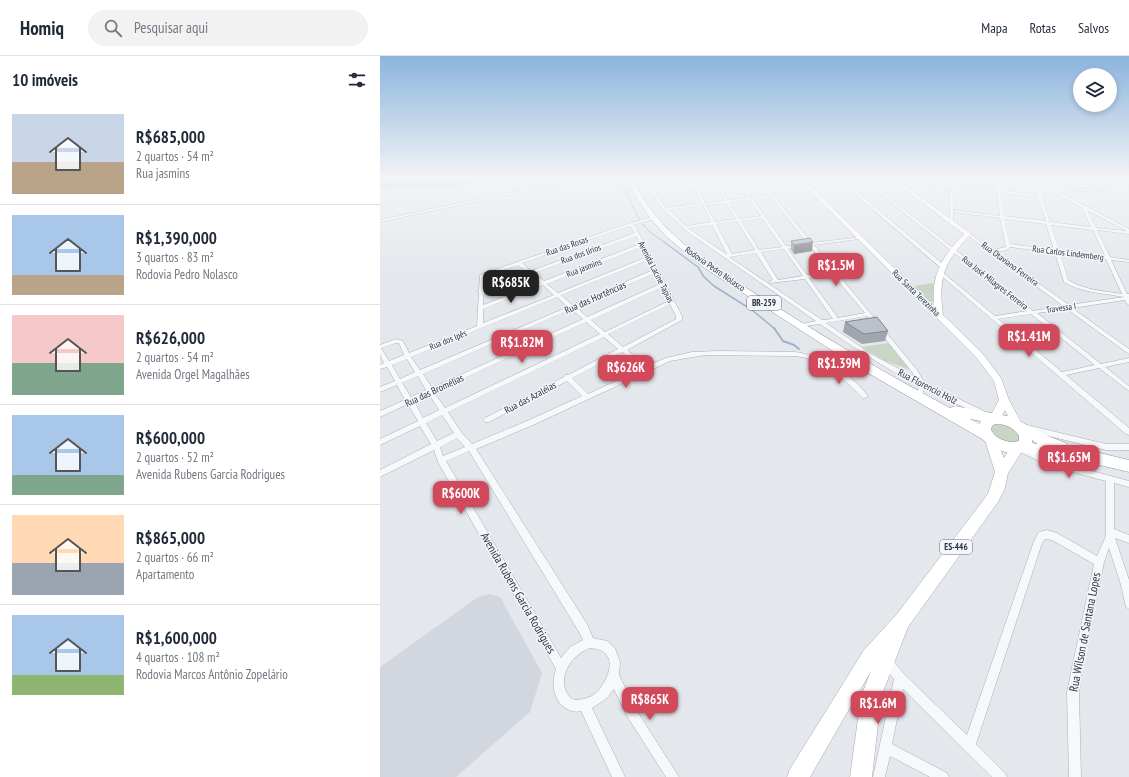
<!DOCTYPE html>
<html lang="pt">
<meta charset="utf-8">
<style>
body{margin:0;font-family:"PT Sans Narrow",sans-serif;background:#f2f2f3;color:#1f2937;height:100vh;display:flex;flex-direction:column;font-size:15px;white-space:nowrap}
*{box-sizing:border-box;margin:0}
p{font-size:13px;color:#747a83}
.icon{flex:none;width:22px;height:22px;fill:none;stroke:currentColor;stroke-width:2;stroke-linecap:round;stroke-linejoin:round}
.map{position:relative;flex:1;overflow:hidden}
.side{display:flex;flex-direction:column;background:#fff;width:380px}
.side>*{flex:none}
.tools{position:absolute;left:693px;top:12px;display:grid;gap:8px}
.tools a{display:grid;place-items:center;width:44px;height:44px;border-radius:50%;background:#fff;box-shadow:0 2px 6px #0003;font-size:20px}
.price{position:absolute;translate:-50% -34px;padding:0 9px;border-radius:8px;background:#d1495b;color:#fff;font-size:13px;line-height:26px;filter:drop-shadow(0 1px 2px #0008)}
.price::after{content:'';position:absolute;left:50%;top:24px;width:12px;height:9px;margin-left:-6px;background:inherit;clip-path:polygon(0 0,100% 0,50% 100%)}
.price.selected{background:#222;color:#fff}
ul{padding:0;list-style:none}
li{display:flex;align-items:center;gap:12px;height:100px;padding:0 12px}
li+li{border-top:1px solid #e0e1e3}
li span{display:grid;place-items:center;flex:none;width:112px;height:80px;border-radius:0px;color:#555}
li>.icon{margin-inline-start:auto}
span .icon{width:48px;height:48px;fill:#fffc;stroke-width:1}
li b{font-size:17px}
h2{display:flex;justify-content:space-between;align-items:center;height:48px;padding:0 12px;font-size:17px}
header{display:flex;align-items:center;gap:24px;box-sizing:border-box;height:56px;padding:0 20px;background:#fff;border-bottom:1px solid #e0e1e3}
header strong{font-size:19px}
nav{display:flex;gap:22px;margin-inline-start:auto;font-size:14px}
.search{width:280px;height:36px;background:#f2f2f3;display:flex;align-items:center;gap:10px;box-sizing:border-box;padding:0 14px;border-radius:22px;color:#747a83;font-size:15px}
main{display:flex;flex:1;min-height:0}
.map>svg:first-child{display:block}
.built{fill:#d2d6de}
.green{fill:#c9d6c5}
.water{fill:#9fb4cc}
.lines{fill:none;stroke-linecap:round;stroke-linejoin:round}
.stream-far2{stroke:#9fb4cc;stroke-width:1}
.stream-far1{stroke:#9fb4cc;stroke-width:1.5}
.stream{stroke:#9fb4cc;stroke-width:2}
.street-casing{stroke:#a9aeb7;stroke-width:1}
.secondary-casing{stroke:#a9aeb7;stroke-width:1}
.primary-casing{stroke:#a3abb8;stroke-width:1}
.highway-casing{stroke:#8b94a3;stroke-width:1}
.street{fill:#f7f8fa;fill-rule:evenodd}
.secondary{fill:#fff;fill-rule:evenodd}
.primary{fill:#fff;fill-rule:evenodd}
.highway{fill:#fff;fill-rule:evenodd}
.wall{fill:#a1a5ae}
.shaded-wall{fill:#83868d}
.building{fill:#bbc0ca;stroke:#83868d}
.labels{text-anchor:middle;stroke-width:3;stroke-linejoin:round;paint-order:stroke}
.far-street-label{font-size:9px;fill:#2b3445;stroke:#f4f6f9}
.shield{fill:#f4f6f9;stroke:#676e7b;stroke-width:1}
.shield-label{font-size:9px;font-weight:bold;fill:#2b3445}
.street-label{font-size:10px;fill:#2b3445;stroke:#f4f6f9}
.near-street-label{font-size:12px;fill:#2b3445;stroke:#f4f6f9}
</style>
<header>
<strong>Homiq</strong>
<div class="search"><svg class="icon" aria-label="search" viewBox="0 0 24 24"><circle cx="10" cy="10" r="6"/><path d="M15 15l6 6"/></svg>Pesquisar aqui</div>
<nav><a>Mapa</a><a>Rotas</a><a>Salvos</a></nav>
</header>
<main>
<section class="side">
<h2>10 imóveis<svg class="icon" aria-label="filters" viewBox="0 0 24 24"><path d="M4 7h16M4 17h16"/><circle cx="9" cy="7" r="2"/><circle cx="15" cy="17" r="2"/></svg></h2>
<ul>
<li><span style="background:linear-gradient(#c9d6e8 60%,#b9a48a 0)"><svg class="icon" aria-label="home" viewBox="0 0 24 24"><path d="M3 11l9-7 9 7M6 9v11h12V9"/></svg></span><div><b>R$685,000</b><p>2 quartos · 54 m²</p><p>Rua jasmins</p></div></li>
<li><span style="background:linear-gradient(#a9c7e8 75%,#b9a48a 0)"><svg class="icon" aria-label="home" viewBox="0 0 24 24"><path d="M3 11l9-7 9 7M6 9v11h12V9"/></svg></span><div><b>R$1,390,000</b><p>3 quartos · 83 m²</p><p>Rodovia Pedro Nolasco</p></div></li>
<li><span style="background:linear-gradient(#f6c9c9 60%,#7fa58c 0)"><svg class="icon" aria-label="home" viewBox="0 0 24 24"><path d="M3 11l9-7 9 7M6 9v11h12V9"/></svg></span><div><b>R$626,000</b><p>2 quartos · 54 m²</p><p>Avenida Orgel Magalhães</p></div></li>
<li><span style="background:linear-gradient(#a9c7e8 75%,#7fa58c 0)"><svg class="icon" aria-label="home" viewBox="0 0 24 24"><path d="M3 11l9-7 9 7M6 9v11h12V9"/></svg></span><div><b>R$600,000</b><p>2 quartos · 52 m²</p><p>Avenida Rubens Garcia Rodrigues</p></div></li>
<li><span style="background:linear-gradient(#ffd9b3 60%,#9aa5b1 0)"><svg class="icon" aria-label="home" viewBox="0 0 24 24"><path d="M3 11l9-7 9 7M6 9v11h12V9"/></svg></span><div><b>R$865,000</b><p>2 quartos · 66 m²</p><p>Apartamento</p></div></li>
<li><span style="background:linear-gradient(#a9c7e8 75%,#8fb573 0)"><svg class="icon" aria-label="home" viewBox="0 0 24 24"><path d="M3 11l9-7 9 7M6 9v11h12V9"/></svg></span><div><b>R$1,600,000</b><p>4 quartos · 108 m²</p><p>Rodovia Marcos Antônio Zopelário</p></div></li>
</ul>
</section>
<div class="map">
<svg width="749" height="721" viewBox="0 0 749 721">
<rect width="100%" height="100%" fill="#e4e7ec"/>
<path class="built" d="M110,538L120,541L162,617L150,656L76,721H0V611L98,541Z"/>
<g class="green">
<path d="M61,121H92C61,126 31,125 0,125V123Z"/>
<path d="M139,121H144L61,133H0V131L71,129Z"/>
<path d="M553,227L556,248L549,246L533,230Z"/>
<path d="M508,287L533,315L505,305L482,291Z"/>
<path d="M614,367L633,371L642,382L638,388L616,385L609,371Z"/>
</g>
<path class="water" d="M92,121H139L71,129L0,131V125C31,125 62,126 92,121Z"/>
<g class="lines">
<g class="stream-far2">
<path d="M238,121L259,163"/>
<path d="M263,168C270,179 276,179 285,187"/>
</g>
<path class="stream-far1" d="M284,186L318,211L324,221L334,230L372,254L395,273"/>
<path class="stream" d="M394,272L403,285L414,289L419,293"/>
<g class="street-casing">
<g id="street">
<path d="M221,121H230L112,142L0,166V164L112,140Z"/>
<path d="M265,121H269L274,133L290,131L285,121H289L294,131L312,129L308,121H312L316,129L334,127L330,121H334L337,127L356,125L353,121H357L359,125L376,123L374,121H378L432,187L481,181V182L479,183L434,189L537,314L544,326L606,356L607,358L606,360H602L544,332L541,343H537L536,341L539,329C504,312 472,290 440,268L418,271V269L436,265L309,177L284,154L277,146L272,135L270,134L271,133ZM378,125L389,139L371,141L361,127ZM358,127L368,142L348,144L338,129ZM335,129L345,145L325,147L317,131ZM313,131L322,147L287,152L281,146L275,135ZM391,141L428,188H426V190H430L451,216L427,219L408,193L412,192V190H406L373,143ZM369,144L381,160L360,163L349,146ZM346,147L356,163L335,166L326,149ZM323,149L331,166L306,170L289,154ZM382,162L402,191L379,194L361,165ZM357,165L375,194L352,198L336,168ZM332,169L347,198H346L308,172ZM404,193L423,220L398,224L381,196ZM376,197L393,224L390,225V227L425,223L453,263L442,264L349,201ZM453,219L485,257L458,262L429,222ZM487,260L532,316L536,322L491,298L446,267Z"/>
<path d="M455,121H459L564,209V211H560Z"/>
<path d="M479,121H483L653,255L683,250L586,178L589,177L612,194L626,191L620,162L573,156V165L570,166V138L547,135L549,134L571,136V131L532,126L527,121H531L533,124L571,129V121H575L574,129L617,134L615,124L597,121H608L641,125L659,133L660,135L731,132L736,130L745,121H749L743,127L749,130V132L741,129L738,132L731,134L679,136L749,173V178L717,174L730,201L749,204V206L731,204L747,238H749V249L747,248L745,244L692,252L749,293V298L687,253L657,257L721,308L749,302V306L725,311L749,330V335L719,312L686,319L749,372V379L746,378L557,216L561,215L615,260L647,255ZM619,124L640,127L656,135L658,139L620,134ZM574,131L617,136L620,160L573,154ZM674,136L702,152L711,171L670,166L661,137ZM621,137L658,141L666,165L624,160ZM707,154L747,175L716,172ZM624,163L666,168L674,194L630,188ZM671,169L713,174L725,200L679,194ZM630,191L675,197L684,226C702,237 724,237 744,241L689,249L615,196L627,194ZM680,197L726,203L742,238C724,235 704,234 688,224ZM651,258L715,309L682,316L618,263Z"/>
<path d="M273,161H274V163L253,169L255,170L302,260V264L247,294L267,310L286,302L312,296L338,295L414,296C439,298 474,320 488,340L485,342H483C464,323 441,302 414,300L325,299L290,305L153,369L96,393L207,568L213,582L227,585L235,592L240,606L239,619L255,652L299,721H286L247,660L234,633L226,643L212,652L245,721H232L201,655C197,656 194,656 189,654C173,647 171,628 176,613L58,406L54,394L0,421V414L51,388L40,370L0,389V383L38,365L28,348L0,361V355L25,344L17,329L0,336V331L15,325L7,311L0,313V309L4,307L0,299V289L16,283L23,285L29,297L97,270L99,236L97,235L99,234L100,219L247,168ZM249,170L251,171L255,177L151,215L142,207ZM256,180L260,188L164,225L154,217ZM261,191L267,201L178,237L167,228ZM268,204L273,214L192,249L181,239ZM138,209L147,216L104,232V221ZM275,217L280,228L207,261L196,251ZM150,218L160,227L103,249L104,235ZM163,229L174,239L103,267V253ZM282,231L289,245L225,276L211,264ZM177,241L188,251L40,314L31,301ZM290,248L296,260V263L243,291L228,278ZM191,253L203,263L52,332L43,318ZM206,266L220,278L65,352L54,336ZM224,281L238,293L188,319H185L184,321L105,362L103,364L105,366H109L187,325L202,340L147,365L92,388L81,376L68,356ZM16,287H19L24,299L9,305L1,292ZM242,296L262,313L208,338L192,322ZM27,303L35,316L20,323L12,309ZM38,320L46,334L31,341L22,327ZM49,338L59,354L43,362L34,345ZM62,359L74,377L57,385L46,367ZM77,382L85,391L63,400L60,391ZM89,395L199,576L203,584L190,591L181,602L66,405ZM210,592C214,593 219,593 222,595C237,603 227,625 218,635C214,639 209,642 203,643C198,644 195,645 191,642C187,639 185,634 184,629C183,613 194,598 210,592Z"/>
<path d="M647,369L726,388H749V394H726L644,374L643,372L644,370Z"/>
<path d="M643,391L675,405L749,425V431L734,427V473L749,479V487L735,482L749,524V553L746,551L741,529L729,492L724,506L702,612L699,637L701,721H689L687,637L692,612L714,508L672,484L665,483L662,487L596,688L625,717L627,721H612L523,633L512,688L567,717L569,721H550L510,700L505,721H493L514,623L503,610L502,606L503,602L507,601L511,602L524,618L587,679L654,485L659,476L667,474L677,477L717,500L726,480V425L670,410L640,396L639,394L640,392Z"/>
</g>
</g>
<g class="secondary-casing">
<g id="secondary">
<path d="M59,121L57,122L0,124V122Z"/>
<path d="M416,121H421L554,251C551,218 562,201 584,178L508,121H513L590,177V179C564,206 558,221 563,259L602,297L621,322L629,344L643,370L642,373H634L625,354L618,366H610L609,363L619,344L614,325L596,301Z"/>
</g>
</g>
<g class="primary-casing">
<path id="primary" d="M611,379L615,381L624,402C629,395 632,385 643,388L644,392L628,417L625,432L618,446L528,571L501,641L492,721H470L481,641L491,615L430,721H407L410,713L484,594L517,558L608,438L615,416L605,384L607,381Z"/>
</g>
<g class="highway-casing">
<path id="highway" d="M246,121H252C259,135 266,148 276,160C310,201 361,228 405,256C459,290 514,322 570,352L575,350L632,361L668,380L686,387L688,391L703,393L749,404V416L703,405L640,396L629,397L615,393L602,383L476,310L323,211L287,181L271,163L257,143ZM590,363L601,365L599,368ZM615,368C626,368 633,371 639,380V385C628,388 616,383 611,374L612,370ZM652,384L658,388L652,387Z"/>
</g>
<use href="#street" class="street"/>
<use href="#secondary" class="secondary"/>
<use href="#primary" class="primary"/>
<use href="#highway" class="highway"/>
</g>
<g class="wall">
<path d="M411,185L432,195L414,198L411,194Z"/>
<path d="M465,266L508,275L505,285L482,288L463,276Z"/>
</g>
<path class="shaded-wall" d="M433,186L432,195L414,198V189Z"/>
<g class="building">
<path d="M430,182L433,186L414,189L411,185Z"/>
<path d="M497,261L508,275L484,278L465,266Z"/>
</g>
<linearGradient id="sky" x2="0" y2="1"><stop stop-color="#8bb4dd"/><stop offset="0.55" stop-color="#f3f4f6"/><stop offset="1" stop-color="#f3f4f6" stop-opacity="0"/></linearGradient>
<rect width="749" height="222" fill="url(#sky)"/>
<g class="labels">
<g class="far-street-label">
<text transform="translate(187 190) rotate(-19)" y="3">Rua das Rosas</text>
<text transform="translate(688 197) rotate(7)" y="3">Rua Carlos Lindemberg</text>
<text transform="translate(201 198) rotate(-20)" y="3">Rua dos lírios</text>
<text transform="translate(630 208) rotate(36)" y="3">Rua Otaviano Ferreira</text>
<text transform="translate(204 212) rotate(-21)" y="3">Rua jasmins</text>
<text transform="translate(335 213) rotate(35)" y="3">Rodovia Pedro Nolasco</text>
<text transform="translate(276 216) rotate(63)" y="3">Avenida Lacine Tapias</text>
<text transform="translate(615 227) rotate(38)" y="3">Rua José Milagres Ferreira</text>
<text transform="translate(536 237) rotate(44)" y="3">Rua Santa Terezinha</text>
<text transform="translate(681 252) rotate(-8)" y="3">Travessa I</text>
<text transform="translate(68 284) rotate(-22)" y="3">Rua dos Ipês</text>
</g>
<g class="shield">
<rect x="367" y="240" width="34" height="14" rx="3"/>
<rect x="560" y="484" width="32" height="14" rx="3"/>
</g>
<g class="shield-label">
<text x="384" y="250">BR-259</text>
<text x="576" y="494">ES-446</text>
</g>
<g class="street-label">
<text transform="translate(215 241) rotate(-24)" y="4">Rua das Hortências</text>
<text transform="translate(548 330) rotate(27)" y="4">Rua Florencio Holz</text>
<text transform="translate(54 334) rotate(-25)" y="4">Rua das Bromélias</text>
<text transform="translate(150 341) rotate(-28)" y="4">Rua das Azaléias</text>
</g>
<g class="near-street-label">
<text transform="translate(138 537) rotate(60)" y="4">Avenida Rubens Garcia Rodrigues</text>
<text transform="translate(705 576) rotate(-79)" y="4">Rua Wilson de Santana Lopes</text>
</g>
</g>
</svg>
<div class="tools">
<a><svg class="icon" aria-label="layers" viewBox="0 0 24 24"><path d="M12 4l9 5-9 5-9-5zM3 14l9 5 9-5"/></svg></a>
</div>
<b class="price" style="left:456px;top:231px">R$1.5M</b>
<b class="price selected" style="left:131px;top:248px">R$685K</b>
<b class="price" style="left:649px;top:302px">R$1.41M</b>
<b class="price" style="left:142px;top:308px">R$1.82M</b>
<b class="price" style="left:459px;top:329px">R$1.39M</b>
<b class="price" style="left:246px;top:333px">R$626K</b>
<b class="price" style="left:689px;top:423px">R$1.65M</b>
<b class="price" style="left:81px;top:459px">R$600K</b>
<b class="price" style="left:270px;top:665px">R$865K</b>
<b class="price" style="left:498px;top:669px">R$1.6M</b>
</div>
</main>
